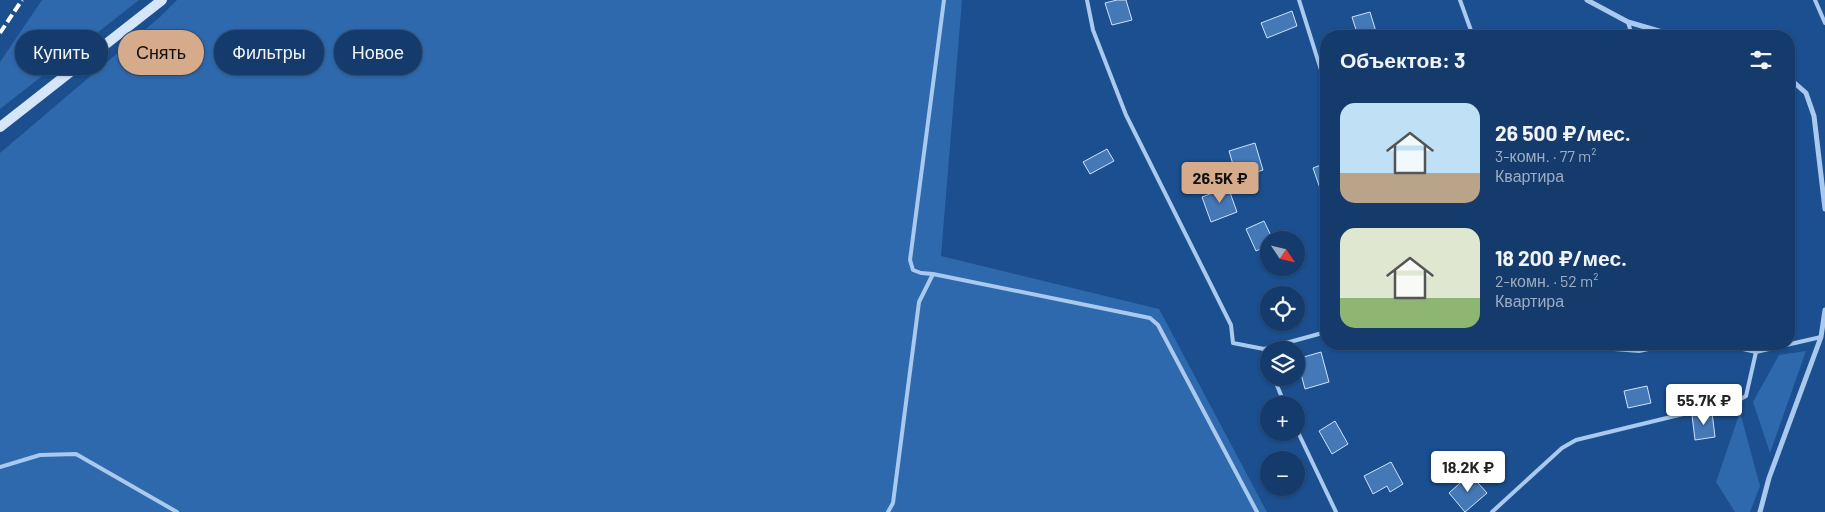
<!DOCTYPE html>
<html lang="ru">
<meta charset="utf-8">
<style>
body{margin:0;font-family:Barlow,sans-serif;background:#214673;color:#f1f3f6;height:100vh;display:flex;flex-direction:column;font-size:19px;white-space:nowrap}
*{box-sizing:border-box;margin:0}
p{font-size:16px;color:#9dadc1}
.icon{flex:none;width:28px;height:28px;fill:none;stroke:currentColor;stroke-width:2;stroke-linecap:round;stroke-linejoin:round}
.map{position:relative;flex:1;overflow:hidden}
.drawer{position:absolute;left:1320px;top:30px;width:475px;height:320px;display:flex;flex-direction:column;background:#143b6b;border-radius:20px;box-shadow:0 1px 4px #0004,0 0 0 1px #33557e}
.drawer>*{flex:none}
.hud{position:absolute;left:15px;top:30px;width:475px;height:45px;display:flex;gap:10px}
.needle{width:32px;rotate:125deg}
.tools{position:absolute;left:1260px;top:231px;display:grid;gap:10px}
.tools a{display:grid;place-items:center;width:45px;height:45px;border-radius:50%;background:#143b6b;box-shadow:0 1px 4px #0004,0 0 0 1px #33557e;font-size:25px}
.price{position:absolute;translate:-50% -42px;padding:0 11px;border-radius:5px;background:#fff;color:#222;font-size:16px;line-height:32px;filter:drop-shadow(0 1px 2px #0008)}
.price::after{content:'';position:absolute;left:50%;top:30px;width:15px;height:11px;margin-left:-8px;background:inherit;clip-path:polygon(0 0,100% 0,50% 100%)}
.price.active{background:#d6ab8b;color:#111}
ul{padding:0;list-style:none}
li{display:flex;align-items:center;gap:15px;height:125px;padding:0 20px}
li span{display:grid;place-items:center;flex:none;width:140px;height:100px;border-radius:15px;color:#555}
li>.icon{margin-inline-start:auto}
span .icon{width:60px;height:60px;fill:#fffc;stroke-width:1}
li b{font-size:21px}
h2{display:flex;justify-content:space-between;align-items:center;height:60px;padding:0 20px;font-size:21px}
.pill{padding:0 18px;border-radius:22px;background:#143b6b;box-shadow:0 1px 4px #0004,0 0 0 1px #33557e;font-size:18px;line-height:45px}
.pill.active{background:#d6ab8b;color:#111}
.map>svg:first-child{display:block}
.green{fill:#2e69ad}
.building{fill:#4478b7;stroke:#cfe3fa}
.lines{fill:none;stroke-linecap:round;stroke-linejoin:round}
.lane{stroke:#a9c9ee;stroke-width:4}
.street{stroke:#a9c9ee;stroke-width:5}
.secondary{stroke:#d6e6fa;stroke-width:10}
.rail{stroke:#fff;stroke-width:4;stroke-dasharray:9 4;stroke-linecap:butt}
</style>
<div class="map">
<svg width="1825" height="512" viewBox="0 0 1825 512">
<rect width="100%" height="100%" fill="#1b4f8f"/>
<g class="green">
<path d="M42,0H139L0,109V62Z"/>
<path d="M177,0H962L941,256L1159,309L1267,512H0V153L160,17Z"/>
<path d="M1806,351L1770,453L1753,402L1779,355Z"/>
<path d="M1740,412L1760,486L1750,512H1735L1716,482Z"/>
</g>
<g class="building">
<path d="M1117,0H1126L1132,20L1112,25L1105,3Z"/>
<path d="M1292,11L1297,26L1267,38L1261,23Z"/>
<path d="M1370,12L1377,35L1358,36L1352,17Z"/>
<path d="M1255,143L1263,170L1237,178L1229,151Z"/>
<path d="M1107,149L1114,161L1090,174L1083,162Z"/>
<path d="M1326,163V196L1323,197L1313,168Z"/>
<path d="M1228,187L1237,212L1211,222L1202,197Z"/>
<path d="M1264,221L1273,240H1269V245L1256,251L1246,229Z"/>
<path d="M1321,352L1329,382L1305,389L1297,359Z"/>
<path d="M1647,386L1651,403L1628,408L1624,391Z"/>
<path d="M1712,412L1715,437L1695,440L1692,415Z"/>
<path d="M1335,421L1348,444L1332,454L1319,431Z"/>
<path d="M1391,462L1403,484L1390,492L1387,486L1373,494L1364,476Z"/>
<path d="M1470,474L1487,493L1465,512L1449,493Z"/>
</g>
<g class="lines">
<g class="lane">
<path d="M944,0L910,260L913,270L921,273L933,274L1150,318L1158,325L1257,512"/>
<path d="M1087,0L1093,30L1126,115L1231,325L1233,343L1264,349L1326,332"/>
<path d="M1299,0L1326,86"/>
<path d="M1460,0L1473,36"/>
<path d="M1815,0L1825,23"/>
<path d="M1628,22L1632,36"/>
<path d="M1521,344L1564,345L1639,351L1672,344"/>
<path d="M1737,344L1743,349L1756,352L1821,337"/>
<path d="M1264,349L1269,362"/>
<path d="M1274,378L1285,405"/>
<path d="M1296,428L1336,512"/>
<path d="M0,467L40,455L76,454L177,512"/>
<path d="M888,512L893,503L919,302L933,274"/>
<path d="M1492,512L1562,448L1576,440L1737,401L1746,396L1756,352"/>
</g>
<g class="street">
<path d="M1587,0L1628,22L1676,36"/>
<path d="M1789,78L1806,93L1814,116L1825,209"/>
<path d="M1760,512L1769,478L1821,337L1825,310"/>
</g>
<path class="secondary" d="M0,127L162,0"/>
<path class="rail" d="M0,33L22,0"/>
</g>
</svg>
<div class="tools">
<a><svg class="needle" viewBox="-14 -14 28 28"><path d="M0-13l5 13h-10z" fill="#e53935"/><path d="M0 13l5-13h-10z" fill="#9dadc1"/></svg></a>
<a><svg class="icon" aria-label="locate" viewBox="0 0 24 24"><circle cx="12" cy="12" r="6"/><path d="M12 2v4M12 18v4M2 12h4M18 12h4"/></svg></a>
<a><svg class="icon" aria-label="layers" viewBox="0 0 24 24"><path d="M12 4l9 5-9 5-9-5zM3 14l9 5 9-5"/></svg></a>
<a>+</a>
<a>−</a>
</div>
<b class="price active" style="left:1220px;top:204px">26.5K ₽</b>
<b class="price" style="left:1704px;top:426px">55.7K ₽</b>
<b class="price" style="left:1468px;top:493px">18.2K ₽</b>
<div class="hud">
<a class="pill">Купить</a>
<a class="pill active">Снять</a>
<a class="pill">Фильтры</a>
<a class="pill">Новое</a>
</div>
<section class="drawer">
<h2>Объектов: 3<svg class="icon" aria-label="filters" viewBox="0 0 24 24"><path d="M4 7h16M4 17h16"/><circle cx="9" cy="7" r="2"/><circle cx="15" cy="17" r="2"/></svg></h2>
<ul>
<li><span style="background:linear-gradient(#bfe0f5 70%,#b9a48a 0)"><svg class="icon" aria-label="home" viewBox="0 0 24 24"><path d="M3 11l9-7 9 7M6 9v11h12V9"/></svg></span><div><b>26 500 ₽/мес.</b><p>3-комн. · 77 m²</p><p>Квартира</p></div></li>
<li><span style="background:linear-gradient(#dfe7d0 70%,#8fb573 0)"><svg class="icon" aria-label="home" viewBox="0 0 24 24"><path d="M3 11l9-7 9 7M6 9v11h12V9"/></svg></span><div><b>18 200 ₽/мес.</b><p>2-комн. · 52 m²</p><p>Квартира</p></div></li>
</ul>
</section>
</div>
